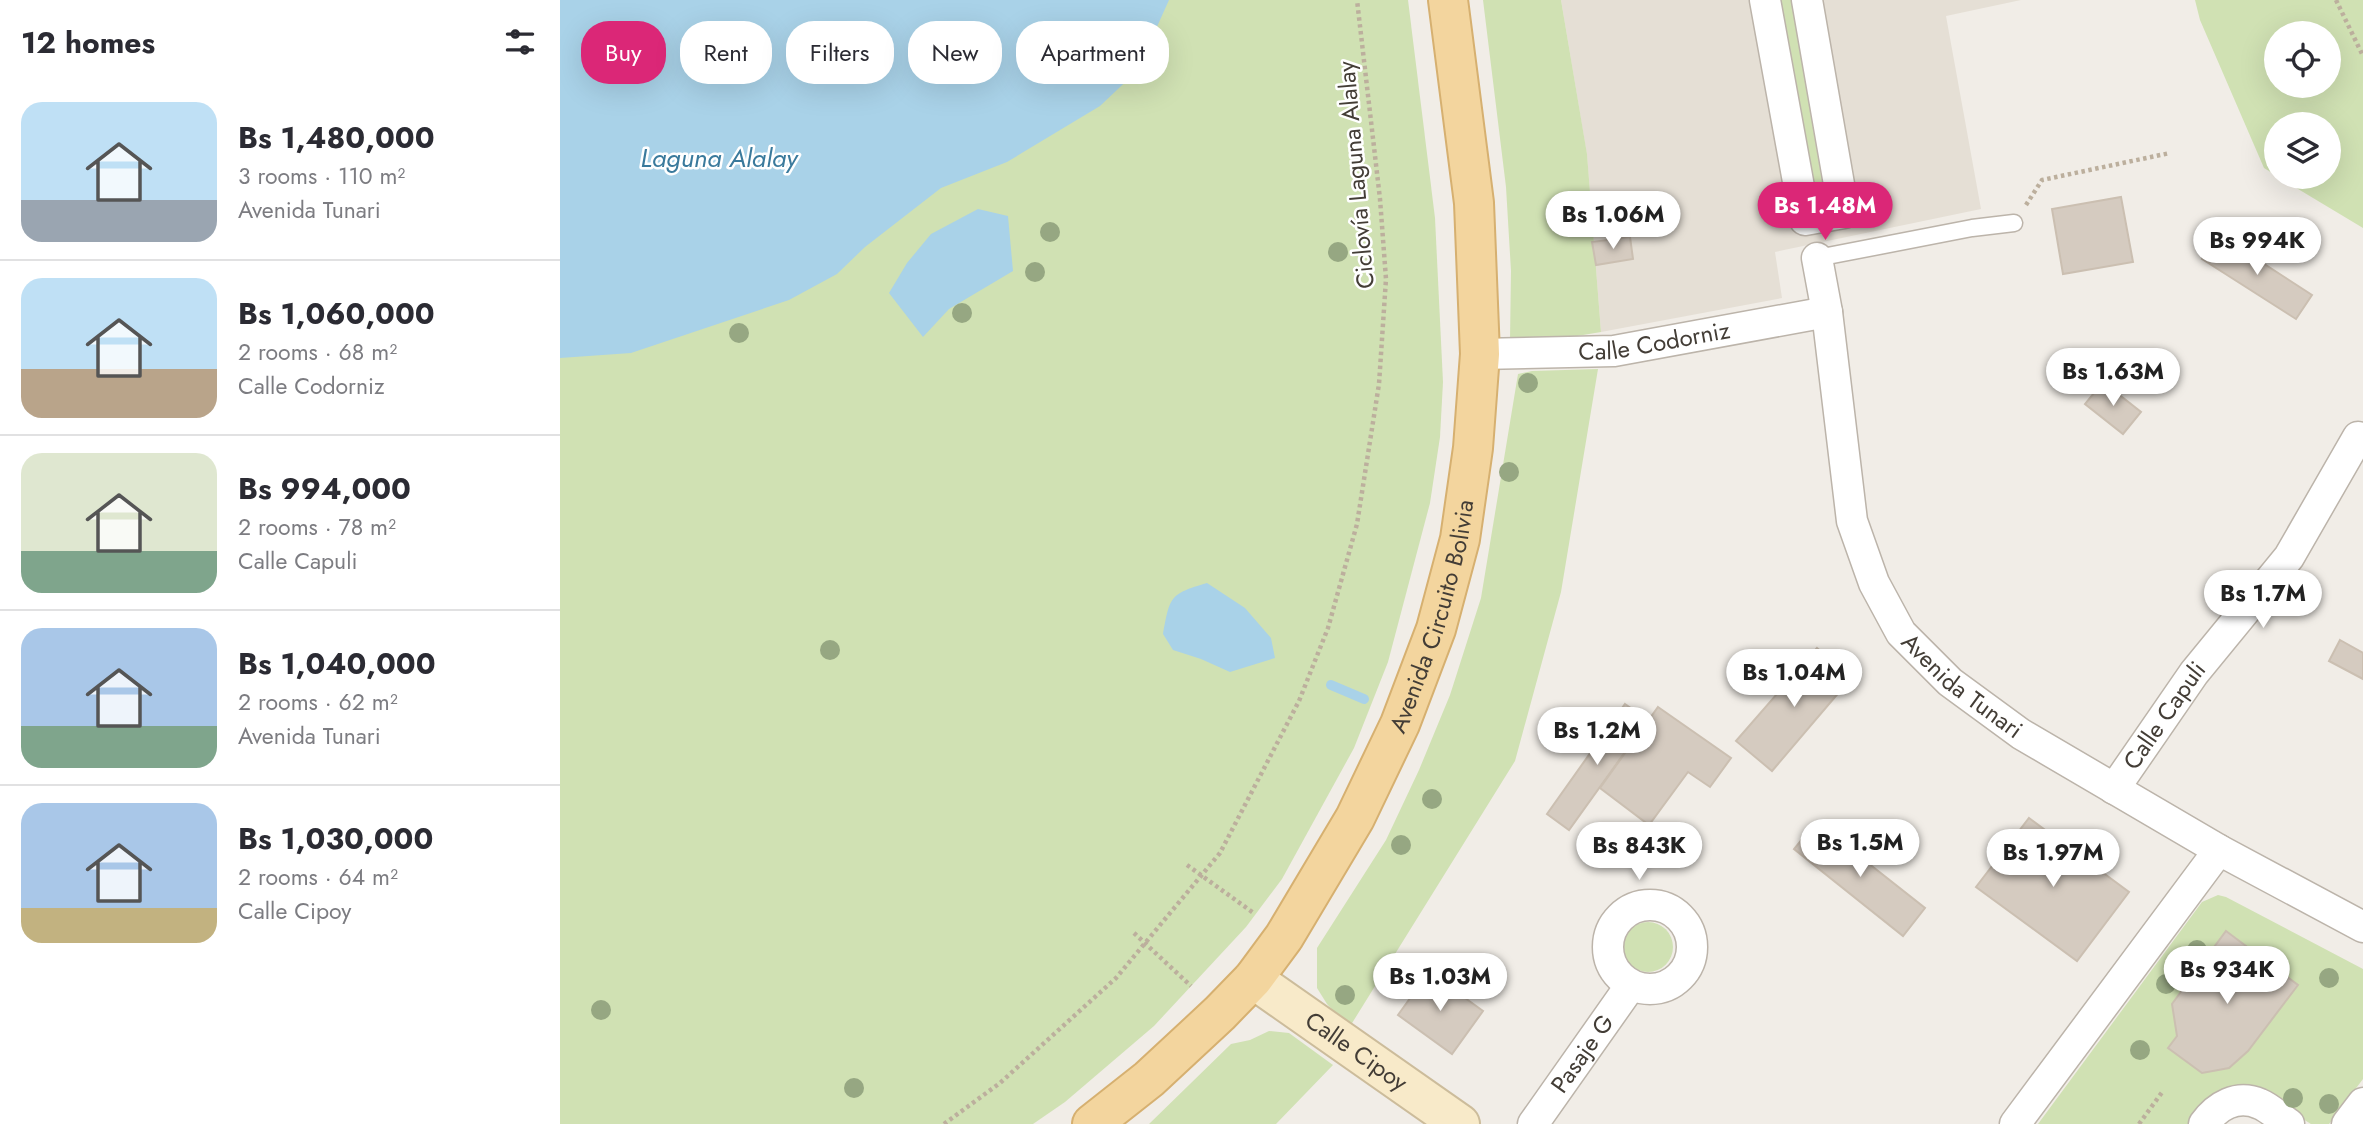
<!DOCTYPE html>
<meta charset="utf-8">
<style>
body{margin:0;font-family:Jost,sans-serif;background:#f7f7f7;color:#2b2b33;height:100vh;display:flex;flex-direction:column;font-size:26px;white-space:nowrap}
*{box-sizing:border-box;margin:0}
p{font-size:23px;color:#7c7c81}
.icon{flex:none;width:38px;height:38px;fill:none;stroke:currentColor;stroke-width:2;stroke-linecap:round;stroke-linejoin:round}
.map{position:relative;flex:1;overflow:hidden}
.side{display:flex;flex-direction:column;background:#fff;width:560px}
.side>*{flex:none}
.banner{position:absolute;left:21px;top:21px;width:665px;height:63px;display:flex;gap:14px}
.tools{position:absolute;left:1704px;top:21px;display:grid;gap:14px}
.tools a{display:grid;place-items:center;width:77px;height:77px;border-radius:50%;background:#fff;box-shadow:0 7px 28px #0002;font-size:35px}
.price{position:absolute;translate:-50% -60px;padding:0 16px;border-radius:24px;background:#fff;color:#222;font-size:23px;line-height:46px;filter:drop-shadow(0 2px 4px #0008)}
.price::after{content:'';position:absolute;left:50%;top:42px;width:21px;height:16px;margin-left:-10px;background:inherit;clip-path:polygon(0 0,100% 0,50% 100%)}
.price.on{background:#db2777;color:#fff}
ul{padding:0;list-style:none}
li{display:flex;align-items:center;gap:21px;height:175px;padding:0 21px}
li+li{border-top:2px solid #e1e1e2}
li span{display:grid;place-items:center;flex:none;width:196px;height:140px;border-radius:21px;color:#555}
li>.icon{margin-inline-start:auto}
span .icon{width:84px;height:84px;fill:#fffc;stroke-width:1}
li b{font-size:30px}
h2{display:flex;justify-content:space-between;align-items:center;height:84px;padding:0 21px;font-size:30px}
.tag{padding:0 24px;border-radius:28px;background:#fff;box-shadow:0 7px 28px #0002;font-size:24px;line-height:63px}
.tag.on{background:#db2777;color:#fff}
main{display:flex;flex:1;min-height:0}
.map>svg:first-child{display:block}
.residential{fill:#e5dfd5}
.green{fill:#d0e1b3;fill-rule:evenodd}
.water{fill:#a9d2e8}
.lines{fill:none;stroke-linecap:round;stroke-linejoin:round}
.stream{stroke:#a9d2e8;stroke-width:10}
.building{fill:#d5cbc0;stroke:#cbbfb1;stroke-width:2}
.service-casing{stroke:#bcb4aa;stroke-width:19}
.minor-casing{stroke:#bcb4aa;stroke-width:33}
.secondary-casing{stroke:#ccbc9b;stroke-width:42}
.primary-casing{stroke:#d6b070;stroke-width:42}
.path{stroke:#bcaf9d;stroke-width:4.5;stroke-dasharray:3.5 3.5;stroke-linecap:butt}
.service{stroke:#fff;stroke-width:16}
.minor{stroke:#fff;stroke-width:30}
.secondary{stroke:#f8eac9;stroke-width:38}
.primary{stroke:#f3d59e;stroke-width:38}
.tree{fill:#96a782}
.labels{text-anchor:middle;stroke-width:5;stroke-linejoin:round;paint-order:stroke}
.street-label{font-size:24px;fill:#433d36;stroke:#fff}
.water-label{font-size:26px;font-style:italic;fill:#3a7a9c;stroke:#fff}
</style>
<main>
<section class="side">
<h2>12 homes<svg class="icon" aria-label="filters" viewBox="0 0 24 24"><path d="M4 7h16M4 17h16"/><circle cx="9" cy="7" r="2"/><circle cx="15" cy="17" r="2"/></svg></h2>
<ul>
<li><span style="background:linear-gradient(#bfe0f5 70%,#9aa5b1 0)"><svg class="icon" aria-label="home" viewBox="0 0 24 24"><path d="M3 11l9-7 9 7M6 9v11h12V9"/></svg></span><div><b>Bs 1,480,000</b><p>3 rooms · 110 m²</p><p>Avenida Tunari</p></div></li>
<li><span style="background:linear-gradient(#bfe0f5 65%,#b9a48a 0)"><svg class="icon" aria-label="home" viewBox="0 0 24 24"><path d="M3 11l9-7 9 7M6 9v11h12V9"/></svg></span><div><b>Bs 1,060,000</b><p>2 rooms · 68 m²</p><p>Calle Codorniz</p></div></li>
<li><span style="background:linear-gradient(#dfe7d0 70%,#7fa58c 0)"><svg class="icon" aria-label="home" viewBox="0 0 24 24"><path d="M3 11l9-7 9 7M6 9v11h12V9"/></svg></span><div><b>Bs 994,000</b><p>2 rooms · 78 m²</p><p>Calle Capuli</p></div></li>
<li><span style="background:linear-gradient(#a9c7e8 70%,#7fa58c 0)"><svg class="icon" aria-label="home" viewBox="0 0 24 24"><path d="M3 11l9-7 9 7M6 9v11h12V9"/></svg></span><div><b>Bs 1,040,000</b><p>2 rooms · 62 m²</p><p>Avenida Tunari</p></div></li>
<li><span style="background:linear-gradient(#a9c7e8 75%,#c2b280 0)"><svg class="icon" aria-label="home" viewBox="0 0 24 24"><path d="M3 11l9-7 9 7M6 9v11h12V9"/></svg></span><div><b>Bs 1,030,000</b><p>2 rooms · 64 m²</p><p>Calle Cipoy</p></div></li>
</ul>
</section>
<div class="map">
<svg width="1803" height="1124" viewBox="0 0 1803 1124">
<rect width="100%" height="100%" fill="#f1ede7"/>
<path class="residential" d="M1001,0H1461L1386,16L1421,209L1215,252L1222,298L1041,332L1027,155Z"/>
<g class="green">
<path d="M0,0H848L875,218L883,382L880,437L870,503L828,662L794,748L722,879L686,927L594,1026L505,1102L473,1124H0Z"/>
<path d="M923,0H1001L1027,154L1041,332L993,340H950L951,271L946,187Z"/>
<path d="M1219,0H1231L1265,199L1253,201Z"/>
<path d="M1635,0H1803V228L1718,177H1769V124H1717V176L1704,168L1640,20ZM1717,33H1769V86H1717Z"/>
<path d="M1038,369L1001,592L955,761L789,1028L767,1004L757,988V948L826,840L859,770L890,695L921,598L958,374L972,371Z"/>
<path d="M1658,895L1666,897L1803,969V1079L1769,1124H1751L1695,1089L1682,1087L1669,1088L1654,1098L1631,1124H1478L1642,902Z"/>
<circle cx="1088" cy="947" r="25"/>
<path d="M709,1031L729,1033L773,1065L716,1124H589L671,1044L690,1040Z"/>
</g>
<g class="water">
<path d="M0,0H609L577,71L540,106L447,162L381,188L305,247L277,274L229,300L71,353L0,358Z"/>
<path d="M418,209L448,216L453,271L389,309L363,337L329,293L347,263L371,234Z"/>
<path d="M647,583L685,608L711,638L715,658L670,672L641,659L613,650L603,634C610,597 609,594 647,583Z"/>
</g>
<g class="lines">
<path class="stream" d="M771,685L804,699"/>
</g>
<g class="building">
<path d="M1561,197L1573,262L1503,274L1492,209Z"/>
<path d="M1658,234L1752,295L1736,319L1642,259Z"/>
<path d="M1070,237L1073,259L1036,265L1032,242Z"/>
<path d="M1543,382L1581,412L1563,434L1525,404Z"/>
<path d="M1780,640L1803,653V679L1769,661Z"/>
<path d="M1257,648L1292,677L1212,771L1176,741Z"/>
<path d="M1065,704L1088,720L1009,830L987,814Z"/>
<path d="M1098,707L1171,758L1150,787L1128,772L1089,825L1040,788Z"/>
<path d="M1469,818L1569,892L1517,961L1416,887Z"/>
<path d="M1256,822L1365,908L1343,936L1234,849Z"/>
<path d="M1666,931L1738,985L1688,1051L1669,1068L1642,1073L1608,1048L1617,1036L1612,1004Z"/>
<path d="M869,972L923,1011L892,1054L838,1015Z"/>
</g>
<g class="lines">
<g class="service-casing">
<path id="service" d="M1257,258L1412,228L1454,223"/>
</g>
<g class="minor-casing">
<g id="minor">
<path d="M1205,0L1245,220L1284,213L1247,0"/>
<path id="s1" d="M1257,258L1267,312L1292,521L1314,583L1341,633L1390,682L1461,734L1659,850L1803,927"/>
<path id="s2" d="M920,354L1054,351L1267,312"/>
<path id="s3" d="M1554,789L1634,673L1729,557L1798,437"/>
<circle cx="1090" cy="947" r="42"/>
<path id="s4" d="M973,1124L1071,985"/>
<path d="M1455,1124L1659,850"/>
<path d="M1644,1124C1657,1106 1677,1094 1700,1104C1710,1108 1720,1118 1729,1124"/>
<path d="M1787,1124L1803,1103"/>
</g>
</g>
<g class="secondary-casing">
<g id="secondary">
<path id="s5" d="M693,979L900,1124"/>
</g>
</g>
<g class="primary-casing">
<g id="primary">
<path id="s6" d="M532,1124L589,1079L660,1013L693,979L724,937L795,818L840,724L876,629L900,539L913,448L920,354L914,203L888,0"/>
</g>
</g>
<g class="path">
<path d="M1776,0L1803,56"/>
<path d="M1466,205L1482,180L1610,153"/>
<path d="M627,865L695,914"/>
<path d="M574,933L631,986"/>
<path d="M384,1124L440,1083L556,978L660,853L739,701L768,628L797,524L819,384L826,279L820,199L797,0"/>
<path d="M1579,1124L1603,1091"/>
</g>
<use href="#service" class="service"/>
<use href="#minor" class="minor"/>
<use href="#secondary" class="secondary"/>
<use href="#primary" class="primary"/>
</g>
<g class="tree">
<circle cx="490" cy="232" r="10"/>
<circle cx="778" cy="252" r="10"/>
<circle cx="475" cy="272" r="10"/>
<circle cx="402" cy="313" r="10"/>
<circle cx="179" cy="333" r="10"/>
<circle cx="968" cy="383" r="10"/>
<circle cx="949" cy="472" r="10"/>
<circle cx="270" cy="650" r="10"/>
<circle cx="872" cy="799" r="10"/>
<circle cx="841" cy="845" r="10"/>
<circle cx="1637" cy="950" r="10"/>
<circle cx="1769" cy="978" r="10"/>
<circle cx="1606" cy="984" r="10"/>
<circle cx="785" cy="995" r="10"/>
<circle cx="41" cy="1010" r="10"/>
<circle cx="1580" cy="1050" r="10"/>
<circle cx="294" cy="1088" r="10"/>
<circle cx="1733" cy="1098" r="10"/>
<circle cx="1769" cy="1104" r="10"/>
</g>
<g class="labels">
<g class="street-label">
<text transform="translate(796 175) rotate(-95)" y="8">Ciclovía Laguna Alalay</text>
<text dy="8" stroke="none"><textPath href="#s2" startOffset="175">Calle Codorniz</textPath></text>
<text dy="8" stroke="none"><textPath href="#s6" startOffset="625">Avenida Circuito Bolivia</textPath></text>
<text dy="8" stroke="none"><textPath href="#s1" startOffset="469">Avenida Tunari</textPath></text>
<text dy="8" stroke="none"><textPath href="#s3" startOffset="89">Calle Capuli</textPath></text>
<text dy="8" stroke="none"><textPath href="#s5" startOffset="126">Calle Cipoy</textPath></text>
<text dy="8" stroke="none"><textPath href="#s4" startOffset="86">Pasaje G</textPath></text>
</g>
<g class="water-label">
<text x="159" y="167">Laguna Alalay</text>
</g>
</g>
</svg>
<div class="tools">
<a><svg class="icon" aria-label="locate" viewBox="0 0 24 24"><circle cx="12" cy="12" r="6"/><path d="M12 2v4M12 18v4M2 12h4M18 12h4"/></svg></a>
<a><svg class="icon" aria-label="layers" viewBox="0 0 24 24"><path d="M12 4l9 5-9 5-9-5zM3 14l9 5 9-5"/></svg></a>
</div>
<b class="price on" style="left:1265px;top:242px">Bs 1.48M</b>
<b class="price" style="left:1053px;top:251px">Bs 1.06M</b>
<b class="price" style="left:1697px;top:277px">Bs 994K</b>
<b class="price" style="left:1553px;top:408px">Bs 1.63M</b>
<b class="price" style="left:1703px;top:630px">Bs 1.7M</b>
<b class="price" style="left:1234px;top:709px">Bs 1.04M</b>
<b class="price" style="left:1037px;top:767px">Bs 1.2M</b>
<b class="price" style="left:1300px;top:879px">Bs 1.5M</b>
<b class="price" style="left:1079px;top:882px">Bs 843K</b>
<b class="price" style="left:1493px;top:889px">Bs 1.97M</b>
<b class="price" style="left:1667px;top:1006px">Bs 934K</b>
<b class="price" style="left:880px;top:1013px">Bs 1.03M</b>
<div class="banner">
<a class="tag on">Buy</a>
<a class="tag">Rent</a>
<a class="tag">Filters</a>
<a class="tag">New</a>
<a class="tag">Apartment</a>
</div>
</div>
</main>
